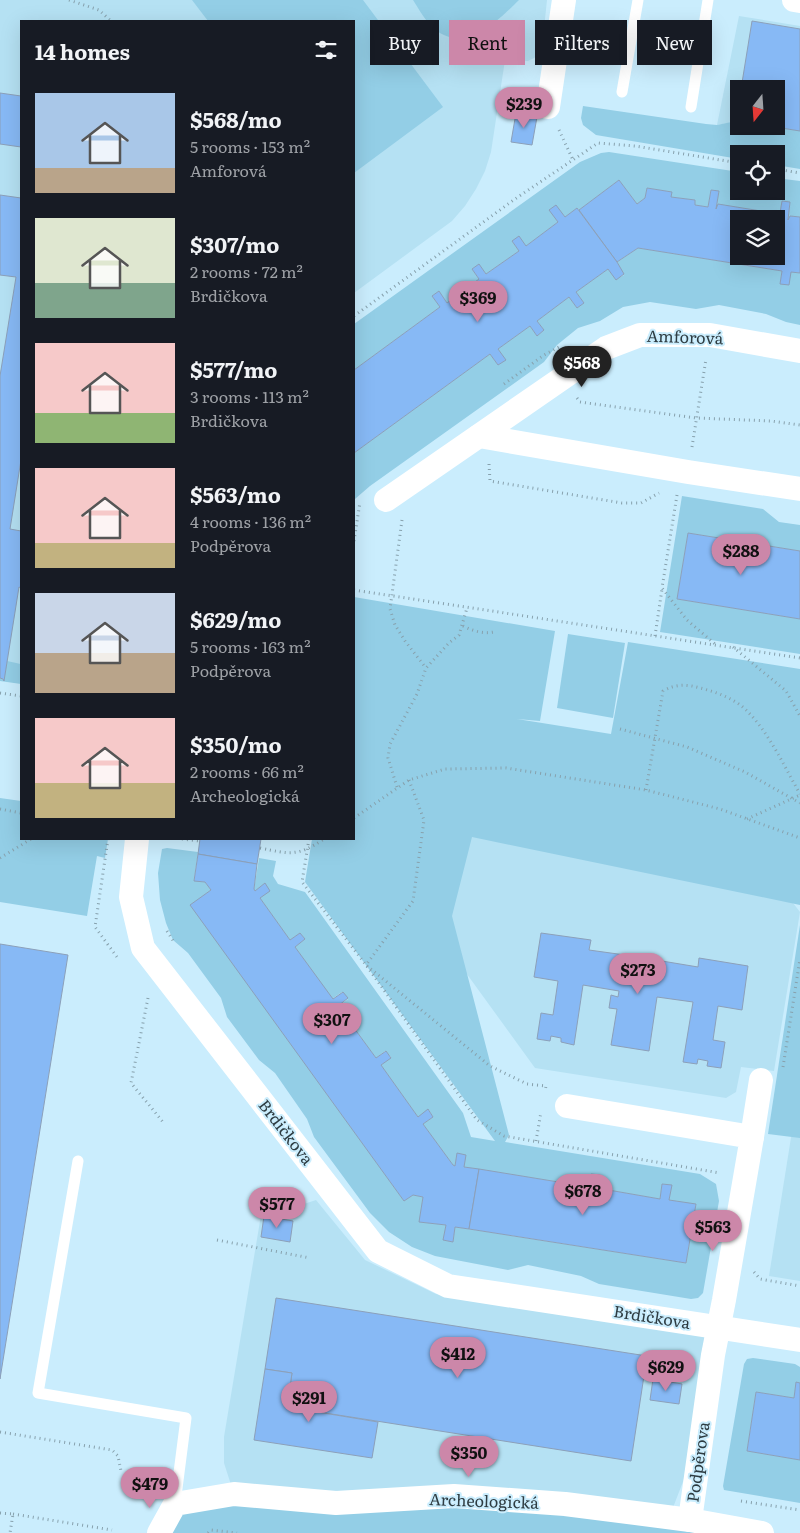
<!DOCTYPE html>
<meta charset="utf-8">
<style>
body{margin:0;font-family:Literata,serif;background:#242831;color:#f1f3f6;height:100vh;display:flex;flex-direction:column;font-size:19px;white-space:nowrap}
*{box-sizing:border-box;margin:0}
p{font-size:16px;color:#9ea1a6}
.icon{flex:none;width:28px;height:28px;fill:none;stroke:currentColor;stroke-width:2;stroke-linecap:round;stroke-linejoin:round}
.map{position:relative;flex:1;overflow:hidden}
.drawer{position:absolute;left:20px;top:20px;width:335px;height:820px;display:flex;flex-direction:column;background:#171b24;border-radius:0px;box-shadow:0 5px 20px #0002}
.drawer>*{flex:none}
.banner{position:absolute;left:370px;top:20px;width:355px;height:45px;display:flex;gap:10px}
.needle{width:32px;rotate:197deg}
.fabs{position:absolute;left:730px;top:80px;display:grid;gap:10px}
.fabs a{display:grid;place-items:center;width:55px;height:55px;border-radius:0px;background:#171b24;box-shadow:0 5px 20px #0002;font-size:25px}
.price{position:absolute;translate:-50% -42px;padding:0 11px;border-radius:18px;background:#cc87a9;color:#111;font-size:16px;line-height:32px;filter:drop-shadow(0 1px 2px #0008)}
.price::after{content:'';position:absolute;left:50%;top:30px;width:15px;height:11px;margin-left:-8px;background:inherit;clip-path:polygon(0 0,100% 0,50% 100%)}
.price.selected{background:#222;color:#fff}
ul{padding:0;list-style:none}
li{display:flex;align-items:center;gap:15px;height:125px;padding:0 15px}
li span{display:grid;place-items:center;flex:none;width:140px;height:100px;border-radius:0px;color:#555}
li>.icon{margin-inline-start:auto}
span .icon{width:60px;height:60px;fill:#fffc;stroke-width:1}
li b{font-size:21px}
h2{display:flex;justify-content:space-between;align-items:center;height:60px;padding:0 15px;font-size:21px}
.pill{padding:0 18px;border-radius:0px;background:#171b24;box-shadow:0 5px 20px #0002;font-size:18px;line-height:45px}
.pill.selected{background:#cc87a9;color:#111}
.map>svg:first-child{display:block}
.built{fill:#b5e1f3}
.green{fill:#93cee6}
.building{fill:#87b9f5;stroke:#8ca0b9;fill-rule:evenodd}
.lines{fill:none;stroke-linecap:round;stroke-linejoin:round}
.path{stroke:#87a1ad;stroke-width:3;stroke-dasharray:1 4;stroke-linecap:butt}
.lane{stroke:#fff;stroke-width:11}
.street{stroke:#fff;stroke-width:24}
.labels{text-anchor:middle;stroke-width:4;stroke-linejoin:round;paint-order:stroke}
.street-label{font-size:16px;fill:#2e3c42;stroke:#caedfd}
</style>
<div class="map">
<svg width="800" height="1533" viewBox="0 0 800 1533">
<rect width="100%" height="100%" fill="#caedfd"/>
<g class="built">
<path d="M0,0H547L542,48L538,56L528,61L505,60L491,152L485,171L476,189L465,206L452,221L354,293V21H21V664L7,662L4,681L0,678Z"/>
<path d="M739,16L800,26V131L769,126H776V89H739V121L717,125Z"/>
<path d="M442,812L752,850L800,912L774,1071L741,1067L736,1092L726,1098L535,1068L427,919Z"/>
<path d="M800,1081V1281L769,1276Z"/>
<path d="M316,1200L365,1260L436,1294L633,1324L705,1336L684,1479L669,1518L234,1494L224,1463V1437L262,1209L295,1207Z"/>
</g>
<g class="green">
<path d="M192,0H363L443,107L354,173V21H208Z"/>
<path d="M413,0H519C507,12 482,36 466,39C458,40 447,37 440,33C428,26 420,11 413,0Z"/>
<path d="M583,106L706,124L717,125L736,121H739V126H769L800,131V169L776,165V154H739V159L596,135L583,125L581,118Z"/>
<path d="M609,152L739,172V191H776V178L800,181V217L790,216L788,220L790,203L782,201L779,219L766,217L767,212L716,209L719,191L711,190L708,207L695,205V200L671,197V192L647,188L645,198L637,204L619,180L579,210L577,208L565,217L556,206L550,210L558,222L526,246L512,241L519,251L486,274L479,265L472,269L479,279L447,303L439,291L432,296L440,307L354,370V324L580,162L601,153Z"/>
<path d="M638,248L782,271L780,284L791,272L800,273V325L786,322L766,314L719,305L696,309L650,302L623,307L600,321L578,328L557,345L544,362L370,486L355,499L354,507V453L490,354L498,365L505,360L498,349L530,326L537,336L544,330L537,321L569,297L577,308L584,303L576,292L608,269L616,279L624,275L616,263Z"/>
<path d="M682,496L763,509L779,522L800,525V551L688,533L677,599L800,619V654L660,632Z"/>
<path d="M354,597L555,631L540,721L517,719L611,734L628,642L800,669V905L472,837L452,916L509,1135L505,1142L700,1174L716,1184L719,1201L703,1293L698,1298L691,1299L599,1284L581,1276L528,1265L508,1270L435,1256L412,1247L389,1232L370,1213L314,1137L307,1119L275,1073L259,1060L227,1017L221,998L188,953L173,940L166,923L160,900L158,873L162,849L167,848L198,852L194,880L205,882L211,890L191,905L404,1201L413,1195L423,1197L420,1222L446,1225L444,1240L453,1242L455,1227L686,1263L696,1205L669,1200L671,1185L662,1184L660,1199L597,1188L600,1176L591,1174L589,1187L464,1167L457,1154L455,1166L453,1165L423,1124L433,1117L429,1110L418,1117L381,1065L391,1057L385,1051L376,1058L338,1006L348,999L342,992L332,999L295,947L305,939L300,933L290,940L260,898L264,884L255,891L254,889L259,858L276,861L273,876L278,884L305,892L463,1113L471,1137L495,1141L305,882L312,839H354Z"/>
<path d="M568,634L625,643L613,718L557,708Z"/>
<path d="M7,661L21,664V684L0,681V678L4,680Z"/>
<path d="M0,798L21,801V839H108L105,858L97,856L87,916L0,902Z"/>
<path d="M800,925V1138L768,1134Z"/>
<path d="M753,1358L795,1364L800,1367V1383H796L794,1398L756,1392L747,1451L800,1460V1503L724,1490L723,1486L744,1364L747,1359Z"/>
<path d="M454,1496L762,1533H159L175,1504Z"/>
</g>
<g class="building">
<path d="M752,21L800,29V131L769,126H776V89H741Z"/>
<path d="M0,93L21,96V147L0,144Z"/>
<path d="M739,105V121H736L737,117L734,116L735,109L738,110Z"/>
<path d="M516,113L537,117L532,145L511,142Z"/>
<path d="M619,180L637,204L645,198L647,188L672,192L671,197L695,200V205L708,207L711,190L719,191L716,209L718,204L767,212L766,217L779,219L782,201L790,202L788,220L790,216L800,217V273L791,272L789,285L780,284L782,271L638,248L617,262L579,210ZM739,219H776V256H739Z"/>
<path d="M0,195L21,198V460L10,529L21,531V588L19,587L4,681L3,679L0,678V376L16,277L0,275Z"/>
<path d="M556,205L565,217L577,208L617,262L624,274L616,280L608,269L576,292L584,303L577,308L569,297L537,321L544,330L537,336L530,326L498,349L506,360L498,365L490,354L354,453V370L440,307L432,296L439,291L447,303L479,279L472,269L479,264L486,274L519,251L512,241L519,236L526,246L558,222L549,210Z"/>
<path d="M688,533L800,551V619L677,599Z"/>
<path d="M200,839H261L257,864L198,854Z"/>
<path d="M198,854L257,864L254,889L255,891L265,883L270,891L260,898L290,940L300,933L305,939L295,947L333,999L343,992L348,998L338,1006L376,1058L386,1051L391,1058L381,1065L418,1117L428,1109L433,1117L423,1124L453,1165L455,1166L457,1153L466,1155L464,1167L479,1169L469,1229L455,1227L453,1242L443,1240L446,1225L419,1222L423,1197L413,1195L404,1201L190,905L211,890L205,882L194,881Z"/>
<path d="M541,933L591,940L589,950L625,955L624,963L661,968L662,961L698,967L699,958L748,966L742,1010L718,1006L713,1040L725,1042L721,1068L707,1066L708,1061L698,1059L697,1064L683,1062L693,1002L657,997L649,1051L611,1045L617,1009L609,1008L611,995L618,997L619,991L583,985L574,1045L561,1042V1038L551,1036L550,1041L537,1039L541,1013L553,1015L558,981L534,977Z"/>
<path d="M0,944L68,955L0,1379Z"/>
<path d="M479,1169L589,1187L591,1174L600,1175L597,1188L660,1199L662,1184L672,1185L669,1200L696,1204L686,1263L469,1229Z"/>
<path d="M264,1216L293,1221L290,1242L261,1237Z"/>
<path d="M276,1298L647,1356L631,1461L287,1407L292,1373L265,1369Z"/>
<path d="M265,1369L292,1373L287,1407L378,1422L372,1458L254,1440Z"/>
<path d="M653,1379L682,1384L679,1404L650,1400Z"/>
<path d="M796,1382L800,1383V1460L747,1451L756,1392L794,1398Z"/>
</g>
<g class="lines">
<g class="path">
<path d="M69,0L99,10L111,21"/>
<path d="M559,130L573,160"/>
<path d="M776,169L800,173"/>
<path d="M354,316L515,199L598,143L635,146L739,163"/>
<path d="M504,384L544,355L559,347"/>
<path d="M577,398L580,402L696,418L771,421L800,425"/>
<path d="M692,447L706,359"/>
<path d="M489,464L490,481L622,503H641L659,493"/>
<path d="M677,495L662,588L687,620L715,644"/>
<path d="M402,520L390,609L395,625L405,641L426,668"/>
<path d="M354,541L360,502"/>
<path d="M354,590L800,658"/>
<path d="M463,626C473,631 483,634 494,632"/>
<path d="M655,636L662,589"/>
<path d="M733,647L786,691L800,716"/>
<path d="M0,693L21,696"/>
<path d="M620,729L687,747L745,772L800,803"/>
<path d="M409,780L424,820L413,901L366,965L490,1066L527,1084L546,1086L545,1091"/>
<path d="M397,787L388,758L390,744L417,694L426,668L449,643L459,635L467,608"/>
<path d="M646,790L663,691C675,684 687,684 700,688C716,692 733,698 745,709C769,732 784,766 800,794"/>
<path d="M0,809L21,813"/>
<path d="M354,818L409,780L445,769L506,768L646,790L720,809L800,838"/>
<path d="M747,819L800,795"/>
<path d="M108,839L95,927L117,957"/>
<path d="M182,839L200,841"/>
<path d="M309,839L302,882L366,965L477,1120L504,1136L720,1173"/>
<path d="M260,848C290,854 297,857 324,839"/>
<path d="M0,858L31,839"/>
<path d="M167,931L174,942"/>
<path d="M148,998L131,1083L163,1122"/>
<path d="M783,1067L800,959"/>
<path d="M536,1141L541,1112"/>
<path d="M217,1240L310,1258"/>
<path d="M754,1272L760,1279L800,1286"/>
<path d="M0,1432L112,1450L118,1456L121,1471"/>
<path d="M741,1501L800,1510"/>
<path d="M0,1513L13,1514L10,1533"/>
<path d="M13,1514L112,1530"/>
<path d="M208,1533L211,1530L237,1533"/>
</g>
<g class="lane">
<path d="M622,92L638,0"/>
<path d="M691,107L708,0"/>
<path d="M78,1161L38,1393L186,1418L175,1504"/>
</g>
<g class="street">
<path d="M794,0L800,1"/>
<path d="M548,107L564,0"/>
<path d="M479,436L688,472L800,489"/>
<path d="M386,500L606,348L640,335H710L800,351"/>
<path d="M137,839L131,897L143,948L378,1251L448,1286L800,1340"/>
<path d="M567,1106L752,1137L724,1300L713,1355L690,1520"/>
<path d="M752,1137L761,1080"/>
<path d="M159,1533L175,1504L234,1494L336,1503L454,1496L565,1504L690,1520L762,1533"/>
</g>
</g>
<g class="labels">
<g class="street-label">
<text transform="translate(685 337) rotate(2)" y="6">Amforová</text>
<text transform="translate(286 1132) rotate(52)" y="6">Brdičkova</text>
<text transform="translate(652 1317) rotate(9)" y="6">Brdičkova</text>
<text transform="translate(698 1462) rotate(-82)" y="6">Podpěrova</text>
<text transform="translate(484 1501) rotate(2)" y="6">Archeologická</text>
</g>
</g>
</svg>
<div class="fabs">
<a><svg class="needle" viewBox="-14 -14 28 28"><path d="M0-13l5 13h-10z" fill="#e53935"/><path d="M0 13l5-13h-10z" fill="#9ea1a6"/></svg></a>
<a><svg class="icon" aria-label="locate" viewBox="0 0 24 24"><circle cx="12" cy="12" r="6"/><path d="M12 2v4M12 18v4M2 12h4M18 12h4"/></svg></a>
<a><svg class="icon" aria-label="layers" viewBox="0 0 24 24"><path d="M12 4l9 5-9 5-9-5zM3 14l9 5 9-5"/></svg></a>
</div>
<b class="price" style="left:524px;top:129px">$239</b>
<b class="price" style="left:478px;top:323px">$369</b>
<b class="price selected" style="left:582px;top:388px">$568</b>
<b class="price" style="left:741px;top:576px">$288</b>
<b class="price" style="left:638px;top:995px">$273</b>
<b class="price" style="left:332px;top:1045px">$307</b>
<b class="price" style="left:583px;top:1216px">$678</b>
<b class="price" style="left:277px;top:1229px">$577</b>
<b class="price" style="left:713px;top:1252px">$563</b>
<b class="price" style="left:458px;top:1379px">$412</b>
<b class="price" style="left:666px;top:1392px">$629</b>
<b class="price" style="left:309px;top:1423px">$291</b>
<b class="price" style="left:469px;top:1478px">$350</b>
<b class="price" style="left:150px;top:1509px">$479</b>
<div class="banner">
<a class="pill">Buy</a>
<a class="pill selected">Rent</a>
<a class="pill">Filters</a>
<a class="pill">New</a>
</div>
<section class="drawer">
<h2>14 homes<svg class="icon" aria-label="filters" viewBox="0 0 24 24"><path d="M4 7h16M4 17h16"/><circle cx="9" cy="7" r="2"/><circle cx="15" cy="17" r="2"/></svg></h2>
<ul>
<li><span style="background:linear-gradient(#a9c7e8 75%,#b9a48a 0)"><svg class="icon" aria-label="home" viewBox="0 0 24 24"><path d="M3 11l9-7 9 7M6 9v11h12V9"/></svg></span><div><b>$568/mo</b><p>5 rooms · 153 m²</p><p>Amforová</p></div></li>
<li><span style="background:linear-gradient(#dfe7d0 65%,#7fa58c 0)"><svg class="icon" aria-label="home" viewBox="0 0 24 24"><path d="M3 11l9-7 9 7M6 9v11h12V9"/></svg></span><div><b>$307/mo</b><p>2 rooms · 72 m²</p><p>Brdičkova</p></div></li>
<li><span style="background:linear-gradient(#f6c9c9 70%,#8fb573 0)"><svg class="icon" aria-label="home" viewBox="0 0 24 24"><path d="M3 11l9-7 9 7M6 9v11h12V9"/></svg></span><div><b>$577/mo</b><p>3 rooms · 113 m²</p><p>Brdičkova</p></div></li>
<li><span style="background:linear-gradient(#f6c9c9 75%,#c2b280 0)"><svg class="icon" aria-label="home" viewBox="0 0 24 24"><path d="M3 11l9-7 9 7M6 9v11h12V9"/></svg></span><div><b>$563/mo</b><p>4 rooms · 136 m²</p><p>Podpěrova</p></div></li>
<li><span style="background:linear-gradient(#c9d6e8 60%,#b9a48a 0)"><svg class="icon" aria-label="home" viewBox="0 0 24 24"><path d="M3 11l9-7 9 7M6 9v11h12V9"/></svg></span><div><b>$629/mo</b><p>5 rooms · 163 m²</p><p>Podpěrova</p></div></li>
<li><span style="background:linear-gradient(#f6c9c9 65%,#c2b280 0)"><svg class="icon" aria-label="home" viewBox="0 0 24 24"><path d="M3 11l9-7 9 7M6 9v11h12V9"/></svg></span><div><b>$350/mo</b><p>2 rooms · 66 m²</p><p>Archeologická</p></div></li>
</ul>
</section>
</div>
